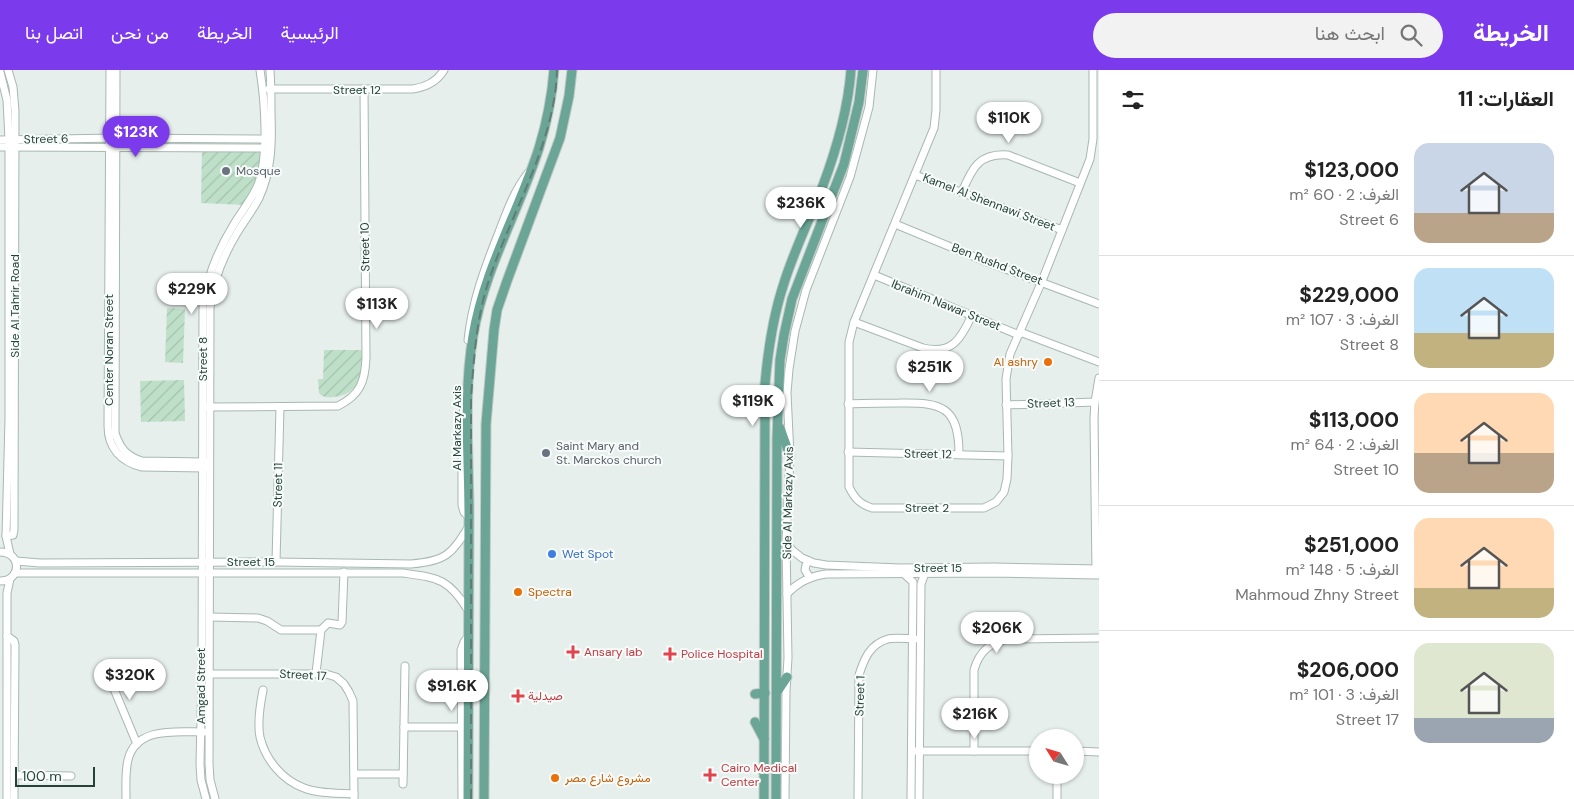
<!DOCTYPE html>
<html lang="ar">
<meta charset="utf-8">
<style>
body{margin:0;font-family:"DM Sans",Vazirmatn,sans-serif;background:#f2f2f2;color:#222;direction:rtl;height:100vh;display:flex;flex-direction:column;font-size:19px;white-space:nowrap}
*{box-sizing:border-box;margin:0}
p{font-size:16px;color:#767676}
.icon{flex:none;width:28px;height:28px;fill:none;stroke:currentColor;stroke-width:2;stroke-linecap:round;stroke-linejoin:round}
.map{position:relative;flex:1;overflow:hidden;direction:ltr}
.drawer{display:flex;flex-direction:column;background:#fff;width:475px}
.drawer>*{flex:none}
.needle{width:32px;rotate:307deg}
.tools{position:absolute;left:1029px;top:659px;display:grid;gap:10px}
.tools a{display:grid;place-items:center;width:55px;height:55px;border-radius:50%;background:#fff;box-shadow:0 1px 4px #0004;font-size:25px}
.scale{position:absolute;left:15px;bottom:12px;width:80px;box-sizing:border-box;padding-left:5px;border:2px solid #24423a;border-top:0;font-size:14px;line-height:18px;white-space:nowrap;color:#24423a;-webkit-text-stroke:4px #f7fbf9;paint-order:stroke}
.price{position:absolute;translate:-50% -42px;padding:0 11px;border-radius:18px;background:#fff;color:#222;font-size:16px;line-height:32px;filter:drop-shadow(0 1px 2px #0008)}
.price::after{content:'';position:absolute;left:50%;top:30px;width:15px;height:11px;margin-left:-8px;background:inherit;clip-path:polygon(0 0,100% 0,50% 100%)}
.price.selected{background:#7c3aed;color:#fff}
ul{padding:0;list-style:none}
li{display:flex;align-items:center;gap:15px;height:125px;padding:0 20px}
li+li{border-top:1px solid #e0e0e0}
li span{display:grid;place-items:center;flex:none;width:140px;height:100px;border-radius:15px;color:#555}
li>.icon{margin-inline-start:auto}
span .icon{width:60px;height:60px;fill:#fffc;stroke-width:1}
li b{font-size:21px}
h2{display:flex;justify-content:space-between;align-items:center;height:60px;padding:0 20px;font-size:21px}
header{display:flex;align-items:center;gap:30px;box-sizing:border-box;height:70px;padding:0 25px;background:#7c3aed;color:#fff}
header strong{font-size:24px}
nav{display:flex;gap:28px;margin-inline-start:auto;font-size:18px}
.search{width:350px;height:45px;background:#f2f2f2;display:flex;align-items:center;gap:12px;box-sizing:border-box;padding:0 18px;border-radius:28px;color:#767676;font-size:19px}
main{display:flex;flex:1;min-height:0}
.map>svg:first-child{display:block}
.garden{fill:url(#garden-furrows)}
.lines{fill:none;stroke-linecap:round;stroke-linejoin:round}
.minor-casing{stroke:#a8b8b2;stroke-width:9}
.major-casing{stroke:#c2cac8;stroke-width:11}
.minor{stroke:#fff;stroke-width:7}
.major{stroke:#6aa596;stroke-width:9}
.rail{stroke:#5f7d75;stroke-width:2;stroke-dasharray:10 5;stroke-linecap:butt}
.worship-dot{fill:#6b7280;stroke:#f7fbf9;stroke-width:2}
.food-dot{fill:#e8710a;stroke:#f7fbf9;stroke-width:2}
.shop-dot{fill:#3f7fe0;stroke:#f7fbf9;stroke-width:2}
.health-dot{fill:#e0444e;stroke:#f7fbf9;stroke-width:2}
.labels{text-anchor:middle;stroke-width:4;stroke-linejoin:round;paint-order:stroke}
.street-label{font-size:12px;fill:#24423a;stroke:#f7fbf9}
.worship-label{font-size:12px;fill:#5b616d;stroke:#f7fbf9;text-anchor:start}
.food-label{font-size:12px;fill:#c56008;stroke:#f7fbf9;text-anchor:start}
.shop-label{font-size:12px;fill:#366cbe;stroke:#f7fbf9;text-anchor:start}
.health-label{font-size:12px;fill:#be3a42;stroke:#f7fbf9;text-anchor:start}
</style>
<header>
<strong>الخريطة</strong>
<div class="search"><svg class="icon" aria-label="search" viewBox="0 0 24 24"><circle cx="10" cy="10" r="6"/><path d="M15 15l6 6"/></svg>ابحث هنا</div>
<nav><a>الرئيسية</a><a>الخريطة</a><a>من نحن</a><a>اتصل بنا</a></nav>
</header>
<main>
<section class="drawer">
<h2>العقارات: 11<svg class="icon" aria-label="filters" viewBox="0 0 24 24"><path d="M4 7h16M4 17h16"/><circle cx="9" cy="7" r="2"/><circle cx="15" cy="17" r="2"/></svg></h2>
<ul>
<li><span style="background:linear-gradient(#c9d6e8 70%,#b9a48a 0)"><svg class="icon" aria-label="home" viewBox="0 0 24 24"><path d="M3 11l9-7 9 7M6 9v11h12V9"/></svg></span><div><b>$123,000</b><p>الغرف: 2 · 60 m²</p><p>Street 6</p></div></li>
<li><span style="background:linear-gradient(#bfe0f5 65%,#c2b280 0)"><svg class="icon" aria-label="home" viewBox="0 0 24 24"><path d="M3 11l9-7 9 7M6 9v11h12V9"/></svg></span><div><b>$229,000</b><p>الغرف: 3 · 107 m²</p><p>Street 8</p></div></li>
<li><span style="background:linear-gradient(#ffd9b3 60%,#b9a48a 0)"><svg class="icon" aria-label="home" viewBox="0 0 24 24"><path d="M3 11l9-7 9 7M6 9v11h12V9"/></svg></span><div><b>$113,000</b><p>الغرف: 2 · 64 m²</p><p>Street 10</p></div></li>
<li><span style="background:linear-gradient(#ffd9b3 70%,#c2b280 0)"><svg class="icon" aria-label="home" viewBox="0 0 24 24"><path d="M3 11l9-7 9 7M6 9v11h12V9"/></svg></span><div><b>$251,000</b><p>الغرف: 5 · 148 m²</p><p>Mahmoud Zhny Street</p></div></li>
<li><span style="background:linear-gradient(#dfe7d0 75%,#9aa5b1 0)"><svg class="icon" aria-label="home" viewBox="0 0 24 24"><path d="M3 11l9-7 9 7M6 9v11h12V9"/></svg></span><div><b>$206,000</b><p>الغرف: 3 · 101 m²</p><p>Street 17</p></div></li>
</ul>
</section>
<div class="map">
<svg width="1099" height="729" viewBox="0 0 1099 729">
<defs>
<pattern id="garden-furrows" width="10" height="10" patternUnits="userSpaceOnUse" patternTransform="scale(1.25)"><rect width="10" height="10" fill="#bfe0c8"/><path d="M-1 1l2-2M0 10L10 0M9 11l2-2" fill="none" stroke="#a4c1ad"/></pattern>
</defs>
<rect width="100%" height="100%" fill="#e6efeb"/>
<g class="garden">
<path d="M202,78L262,79L263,96L246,135L201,133Z"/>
<path d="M167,238L185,239L183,293L165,292Z"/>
<path d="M324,280H366C364,303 360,325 333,327C327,328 322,327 319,323L318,309H323Z"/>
<path d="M184,310L185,351L141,352L140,311Z"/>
</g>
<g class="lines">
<g class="minor-casing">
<g id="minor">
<path d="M110,0L108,356C108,378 121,392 142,397L205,398"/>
<path d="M116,0L115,363C120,378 126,386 142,391L205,392"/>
<path d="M936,0V40L934,58L854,252L849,272V417C855,429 860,434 872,438H984L996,432L1004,422L1007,409L1008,386L1006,309L1010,284L1042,211L1090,89L1093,69V0"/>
<path d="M0,2L7,30L9,70V349L6,466L10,484"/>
<path d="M269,19H413C426,17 437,12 444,0"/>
<path d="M0,70L115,68L269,69"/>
<path d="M0,77L267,78"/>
<path d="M915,105L1062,160"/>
<path d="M962,122C972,98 979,83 1008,85L1080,113"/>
<path d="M895,154L987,192L1099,234"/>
<path d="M874,205L1019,265"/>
<path d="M854,252L923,278C952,285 961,269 972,245"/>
<path d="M1020,262L1099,292"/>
<path d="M468,270C472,232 485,197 499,162C507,141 514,121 528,103"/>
<path d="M464,323L462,394V435L464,442L469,447"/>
<path d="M848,334C865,333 882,333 899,333C942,332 959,337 959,384"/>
<path d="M1006,335L1095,332"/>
<path d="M208,337L338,336C360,325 365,312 366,288L364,20"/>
<path d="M848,382L1008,386"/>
<path d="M6,466L13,465L14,460L15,41L13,17L8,0"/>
<path d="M786,472L792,480L802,488L814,493L826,495L900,498L994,497L1099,499"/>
<path d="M0,482C22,482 22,511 0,511"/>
<path d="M16,491L40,493L276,492L411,494C446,491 451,485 469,456"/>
<path d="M809,491L806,495L805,500L810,508"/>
<path d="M276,492L280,337"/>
<path d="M1096,502L1094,348L1095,332L1099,308"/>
<path d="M15,503H403C438,508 448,508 468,540"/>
<path d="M904,504L913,512L911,729"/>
<path d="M787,524C798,512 810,506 826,504L994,503L1099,505"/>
<path d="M210,547L258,548L267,551L281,560H321"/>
<path d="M7,566L14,571L15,575L14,729"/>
<path d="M104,595L137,674"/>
<path d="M316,603L321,560L328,553L340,555L342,552L344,502"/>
<path d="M208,604H326L336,607L344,614L349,622L353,631L354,729"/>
<path d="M263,620C260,635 257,652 260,667C265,689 282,710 304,718C319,724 338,723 354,724"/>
<path d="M404,657H463"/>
<path d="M915,681H1038"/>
<path d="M974,681V600C979,582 989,573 1008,569L1099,568"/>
<path d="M1075,681L1099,682"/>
<path d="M354,704H403"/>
<path d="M14,705L71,706"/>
<path d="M403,714L405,596"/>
<path d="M7,729V523L10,509"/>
<path d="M126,729C126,716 125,702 128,690C136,656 178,662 204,662"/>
<path d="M206,729L201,710L200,694L202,604L203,236C207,206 218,180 234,154C242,141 252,129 258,115C269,85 265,32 260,0"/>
<path d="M215,729L210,710L209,693L210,238C213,211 223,186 237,163C244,151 253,140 259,128C272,100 272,72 271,42C271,28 271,14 270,0"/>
<path d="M462,729L461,580L464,572L468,567"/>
<path d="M785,729L786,621L788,588L786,472L790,386L787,323L789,299L795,261L806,220L850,107L869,37L873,0"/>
<path d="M858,729L859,605C864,589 870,574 888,569C895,567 907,569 915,569"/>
<path d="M919,729L921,514L925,503"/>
<path d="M1057,729V705"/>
</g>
</g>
<g class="major-casing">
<g id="major">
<path d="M756,341L765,326"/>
<path d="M780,358L790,386"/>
<path d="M777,622L787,607"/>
<path d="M755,624L765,623"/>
<path d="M755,652L764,669"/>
<path d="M468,729C468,635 469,541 469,446C469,387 463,325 473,266C484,199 519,141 539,78C547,52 552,26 554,0"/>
<path d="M484,729L486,354L494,260L497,240L507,211L560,68L569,26L572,0"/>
<path d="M764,729L765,314C768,280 773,246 784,213C794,181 809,150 822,118C836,81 848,40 851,0"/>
<path d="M776,729L777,368L780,290L784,265L792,229L844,94L859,32L863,0"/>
</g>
</g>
<use href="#minor" class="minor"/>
<use href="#major" class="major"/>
<path class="rail" d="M471,729V327C474,289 476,250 488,213C510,144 555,74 557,0"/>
</g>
<g class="worship-dot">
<circle cx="226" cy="101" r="5"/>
<circle cx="546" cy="383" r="5"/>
</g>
<g class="food-dot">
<circle cx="1048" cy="292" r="5"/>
<circle cx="518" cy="522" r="5"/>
<circle cx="555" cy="708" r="5"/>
</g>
<circle class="shop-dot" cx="552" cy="484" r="5"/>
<g class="health-dot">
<path d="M570.5 574.5h5v5h5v5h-5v5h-5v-5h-5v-5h5z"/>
<path d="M667.5 576.5h5v5h5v5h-5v5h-5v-5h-5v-5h5z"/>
<path d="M515.5 618.5h5v5h5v5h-5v5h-5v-5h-5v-5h5z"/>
<path d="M707.5 697.5h5v5h5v5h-5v5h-5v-5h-5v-5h5z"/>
</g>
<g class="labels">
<g class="street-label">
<text x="357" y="24">Street 12</text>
<text transform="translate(46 69) rotate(-1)" y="4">Street 6</text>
<text transform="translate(989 132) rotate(21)" y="4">Kamel Al Shennawi Street</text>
<text transform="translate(365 177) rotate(-91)" y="4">Street 10</text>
<text transform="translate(997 194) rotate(21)" y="4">Ben Rushd Street</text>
<text transform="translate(946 235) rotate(22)" y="4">Ibrahim Nawar Street</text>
<text transform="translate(15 236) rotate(-90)" y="4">Side Al Tahrir Road</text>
<text transform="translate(109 280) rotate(-90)" y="4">Center Noran Street</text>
<text transform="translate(203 289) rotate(-90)" y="4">Street 8</text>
<text transform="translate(1051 333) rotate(-2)" y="4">Street 13</text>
<text transform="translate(457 358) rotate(-90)" y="4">Al Markazy Axis</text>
<text transform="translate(928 384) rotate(1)" y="4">Street 12</text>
<text transform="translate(278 415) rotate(-89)" y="4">Street 11</text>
<text transform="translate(788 433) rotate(-89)" y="4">Side Al Markazy Axis</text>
<text x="927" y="442">Street 2</text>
<text x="251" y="496">Street 15</text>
<text x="938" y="502">Street 15</text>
<text transform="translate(303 605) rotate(3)" y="4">Street 17</text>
<text transform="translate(201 616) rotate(-90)" y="4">Amgad Street</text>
<text transform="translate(860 626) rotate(-88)" y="4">Street 1</text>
</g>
<g class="worship-label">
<text x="236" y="105">Mosque</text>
<text x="556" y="380">Saint Mary and<tspan x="556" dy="14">St. Marckos church</tspan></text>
</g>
<g class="food-label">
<text x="1038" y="296" text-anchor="end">Al ashry</text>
<text x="528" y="526">Spectra</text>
<text x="565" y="712">مشروع شارع مصر</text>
</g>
<g class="shop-label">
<text x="562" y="488">Wet Spot</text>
</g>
<g class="health-label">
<text x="584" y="586">Ansary lab</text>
<text x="681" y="588">Police Hospital</text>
<text x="528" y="630">صيدلية</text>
<text x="721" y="702">Cairo Medical<tspan x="721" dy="14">Center</tspan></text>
</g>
</g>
</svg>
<div class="tools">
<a><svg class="needle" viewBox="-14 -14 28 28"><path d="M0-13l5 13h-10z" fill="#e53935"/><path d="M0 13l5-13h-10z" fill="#767676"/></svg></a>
</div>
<div class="scale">100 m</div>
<b class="price" style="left:1009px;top:74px">$110K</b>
<b class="price selected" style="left:136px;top:88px">$123K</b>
<b class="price" style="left:801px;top:159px">$236K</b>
<b class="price" style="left:192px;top:245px">$229K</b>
<b class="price" style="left:377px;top:260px">$113K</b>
<b class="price" style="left:930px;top:323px">$251K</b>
<b class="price" style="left:753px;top:357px">$119K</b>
<b class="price" style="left:997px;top:584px">$206K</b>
<b class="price" style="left:130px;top:631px">$320K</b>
<b class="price" style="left:452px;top:642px">$91.6K</b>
<b class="price" style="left:975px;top:670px">$216K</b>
</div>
</main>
